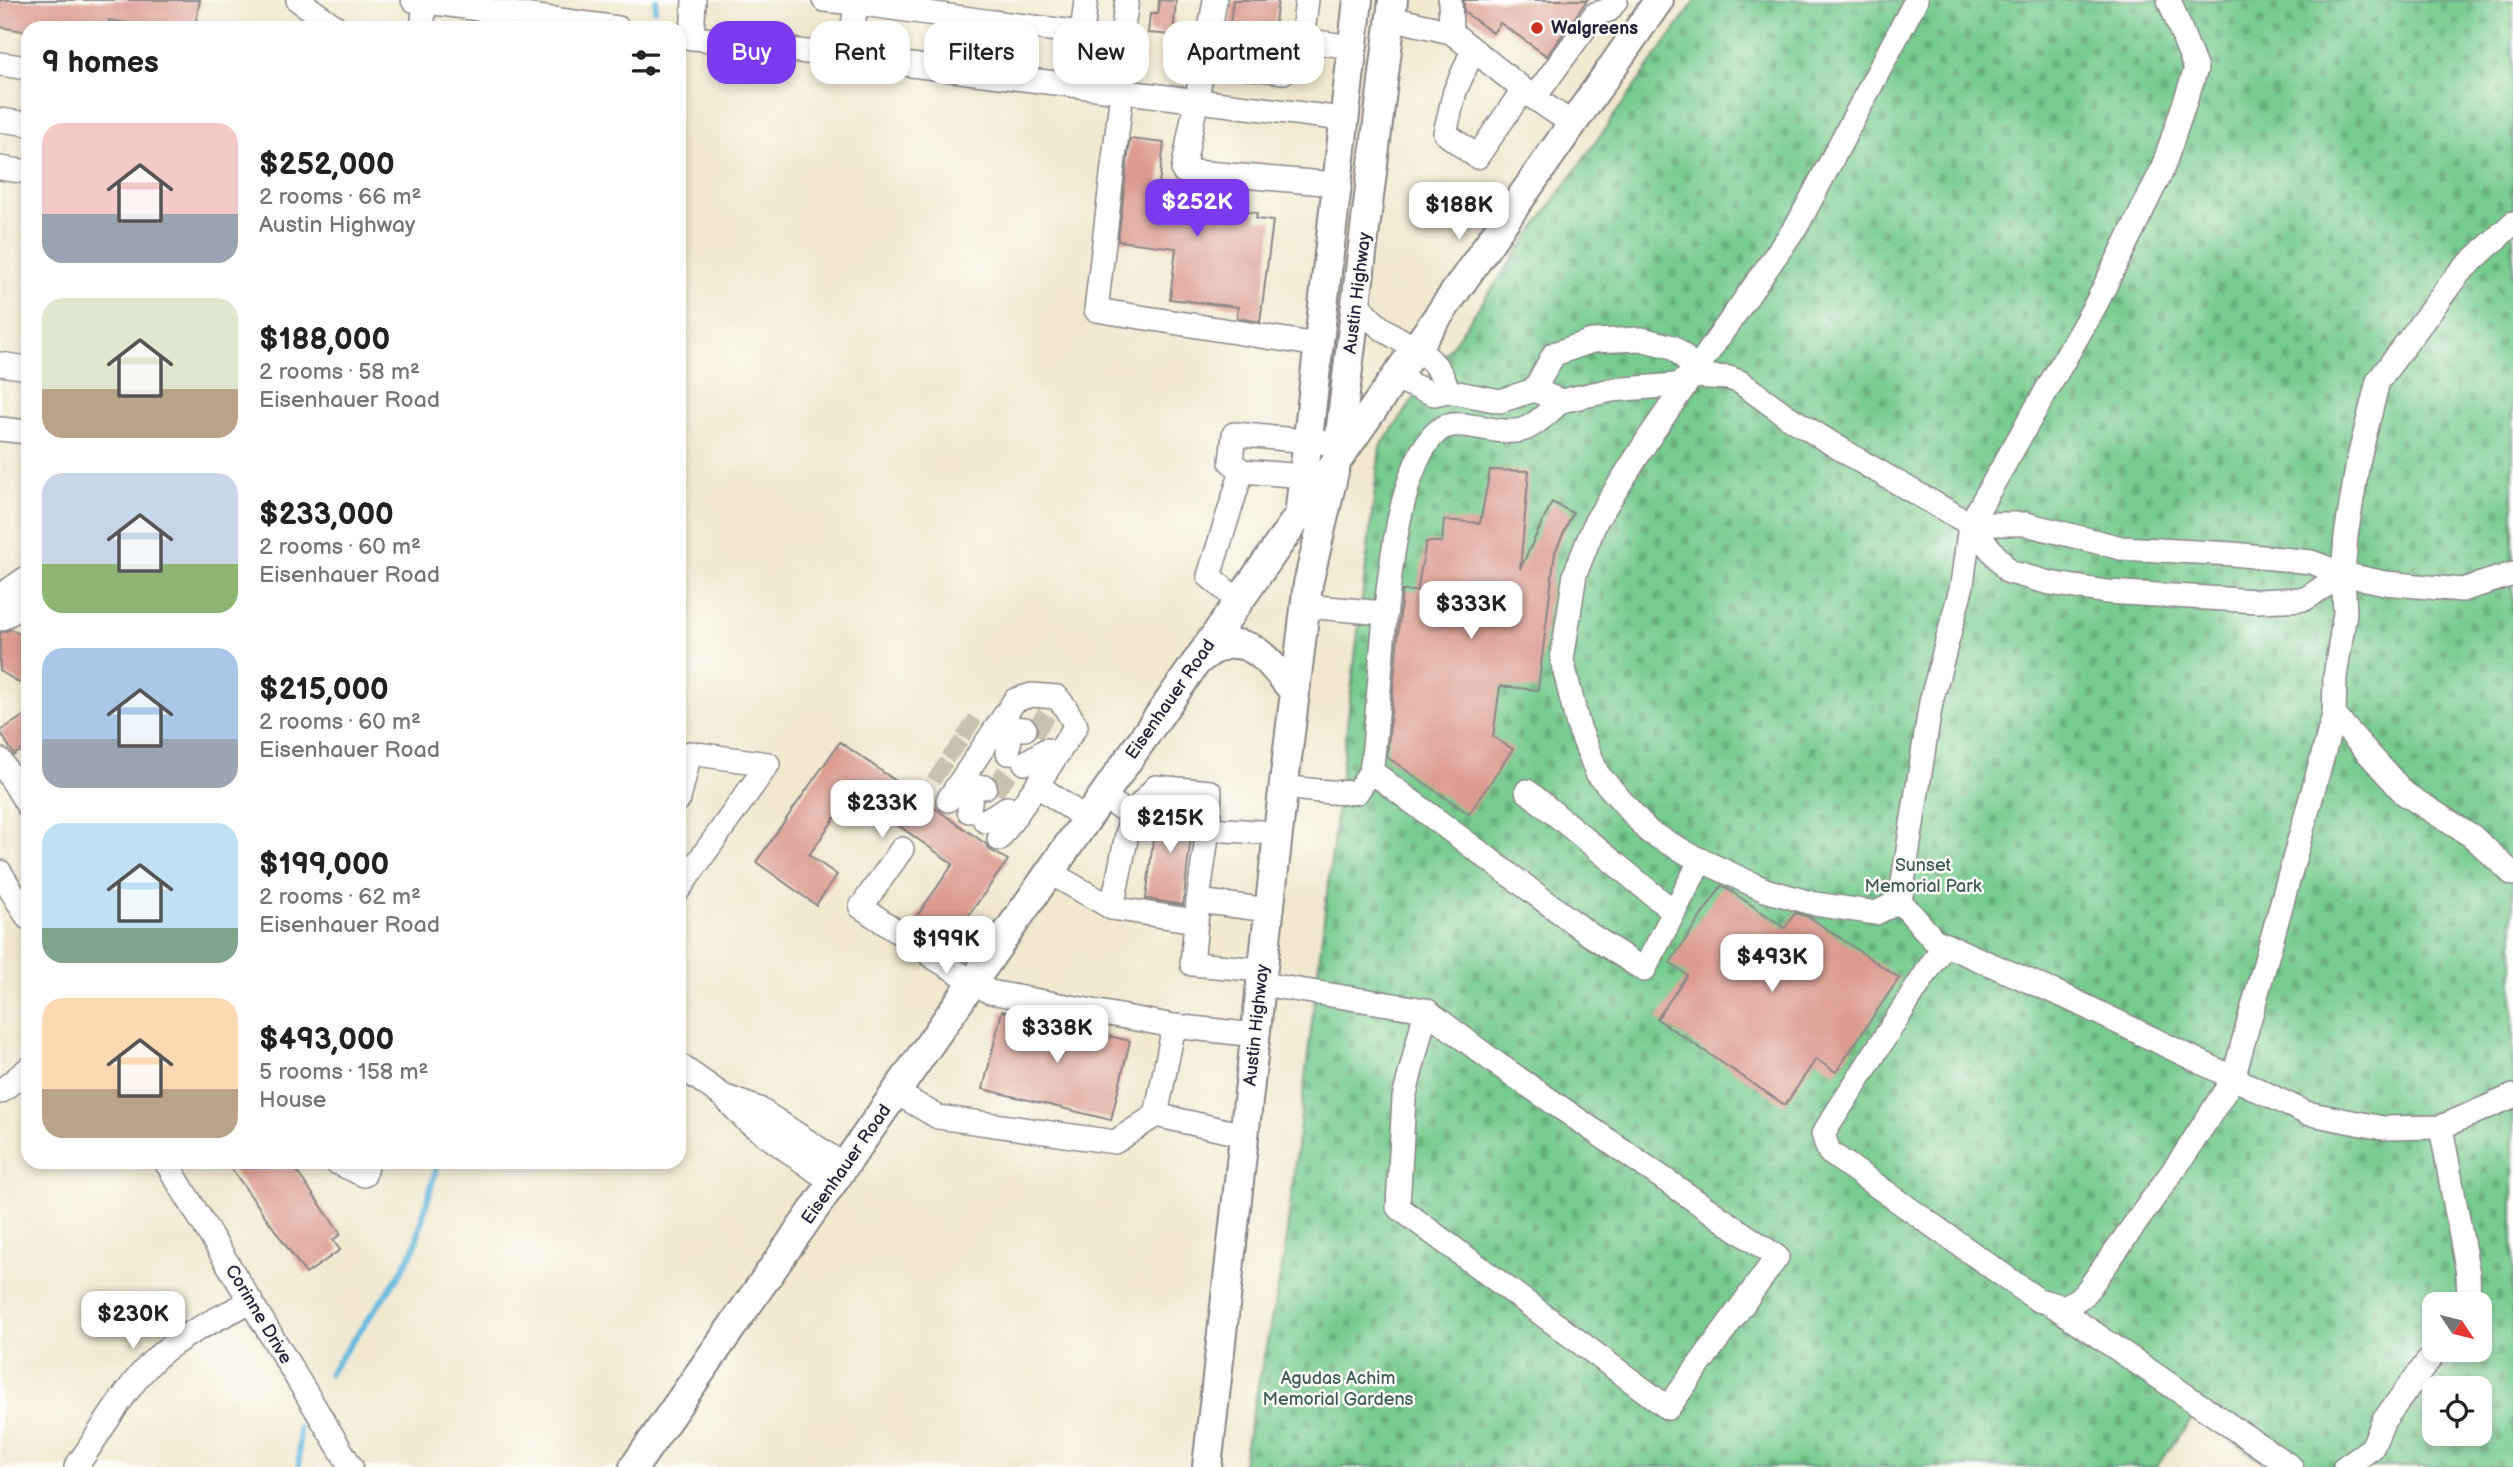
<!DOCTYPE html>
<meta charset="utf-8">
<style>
body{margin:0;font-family:"Balsamiq Sans",sans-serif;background:#f6f6f6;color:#202124;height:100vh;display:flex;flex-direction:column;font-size:26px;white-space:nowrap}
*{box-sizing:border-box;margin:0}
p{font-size:23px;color:#757577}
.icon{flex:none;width:38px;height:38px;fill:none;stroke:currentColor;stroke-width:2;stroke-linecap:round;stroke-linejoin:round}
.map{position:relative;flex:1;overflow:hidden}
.drawer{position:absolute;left:21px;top:21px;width:665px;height:1148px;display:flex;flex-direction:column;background:#fff;border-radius:21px;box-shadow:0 4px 10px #0003}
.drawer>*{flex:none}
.banner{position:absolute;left:707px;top:21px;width:665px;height:63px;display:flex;gap:14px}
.needle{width:46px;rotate:125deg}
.controls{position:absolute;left:2422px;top:1292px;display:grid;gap:14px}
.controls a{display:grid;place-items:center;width:70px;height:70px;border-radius:14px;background:#fff;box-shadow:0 4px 10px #0003;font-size:35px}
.price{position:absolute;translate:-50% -60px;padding:0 16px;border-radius:14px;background:#fff;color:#222;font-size:23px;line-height:46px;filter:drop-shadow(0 2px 4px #0008)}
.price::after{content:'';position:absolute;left:50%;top:42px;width:21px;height:16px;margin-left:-10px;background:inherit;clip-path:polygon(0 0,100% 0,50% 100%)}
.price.selected{background:#7c3aed;color:#fff}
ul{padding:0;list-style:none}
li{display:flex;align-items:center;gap:21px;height:175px;padding:0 21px}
li span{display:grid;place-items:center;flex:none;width:196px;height:140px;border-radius:21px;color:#555}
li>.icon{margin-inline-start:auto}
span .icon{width:84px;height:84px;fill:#fffc;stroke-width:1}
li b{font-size:30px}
h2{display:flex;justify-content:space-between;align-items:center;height:84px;padding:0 21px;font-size:30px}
.pill{padding:0 24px;border-radius:21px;background:#fff;box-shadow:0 4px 10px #0003;font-size:24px;line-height:63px}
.pill.selected{background:#7c3aed;color:#fff}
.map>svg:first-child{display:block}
.cemetery{fill:url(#cemetery-stones);stroke:#4c7665;stroke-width:2;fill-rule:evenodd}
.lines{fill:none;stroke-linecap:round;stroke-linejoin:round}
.stream{stroke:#62b7de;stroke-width:6}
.building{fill:#db9b91}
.minor-tunnel{stroke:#c8c0b1;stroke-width:23;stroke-dasharray:23 11;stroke-linecap:butt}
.minor-casing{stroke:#8a8585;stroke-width:26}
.major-casing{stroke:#8a8585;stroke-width:32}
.minor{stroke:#fff;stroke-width:23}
.major{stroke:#fff;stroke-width:28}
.poi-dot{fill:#c8321e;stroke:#fdfcf7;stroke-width:2.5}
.labels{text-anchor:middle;stroke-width:5;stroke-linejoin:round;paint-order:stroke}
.poi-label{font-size:18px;font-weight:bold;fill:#22223b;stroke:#fdfcf7;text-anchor:start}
.street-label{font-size:18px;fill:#22223b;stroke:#fdfcf7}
.park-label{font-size:18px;fill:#3f5d58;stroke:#fdfcf7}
</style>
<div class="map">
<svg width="2513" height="1467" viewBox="0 0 2513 1467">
<defs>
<pattern id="cemetery-stones" width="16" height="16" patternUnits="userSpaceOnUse" patternTransform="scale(1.75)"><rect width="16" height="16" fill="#76cb8f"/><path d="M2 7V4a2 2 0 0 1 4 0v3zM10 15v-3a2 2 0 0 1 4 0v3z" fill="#66ae7c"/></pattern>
</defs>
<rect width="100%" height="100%" fill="#fdfcf7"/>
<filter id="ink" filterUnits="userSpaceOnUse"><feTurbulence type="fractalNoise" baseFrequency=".0143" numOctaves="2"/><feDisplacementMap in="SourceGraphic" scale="14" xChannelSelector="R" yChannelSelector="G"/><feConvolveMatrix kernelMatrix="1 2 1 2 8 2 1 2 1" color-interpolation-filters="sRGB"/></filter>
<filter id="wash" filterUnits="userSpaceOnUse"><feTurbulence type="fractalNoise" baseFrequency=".00686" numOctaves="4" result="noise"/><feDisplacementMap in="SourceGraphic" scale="28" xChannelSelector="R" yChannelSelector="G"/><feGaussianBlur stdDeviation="1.57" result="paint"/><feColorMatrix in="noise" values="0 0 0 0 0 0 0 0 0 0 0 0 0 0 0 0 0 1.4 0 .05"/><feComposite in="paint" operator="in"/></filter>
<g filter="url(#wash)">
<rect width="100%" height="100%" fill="#f1e8cf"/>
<path class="cemetery" d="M1696,0H2513V1467H2270L2195,1415L2156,1467H1243L1244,1455L1284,1257L1380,447ZM2434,1304H2480V1349H2434ZM2434,1388H2480V1433H2434Z"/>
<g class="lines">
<g class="stream">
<path d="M655,9L656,0"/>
<path d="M329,1374L398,1277L414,1249L438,1162"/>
<path d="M299,1467V1427"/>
</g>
</g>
<g id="blocks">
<g class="building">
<path d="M0,0H200L195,28H155L109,20L108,28H28V32L0,27Z"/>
<path d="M1159,0L1176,1L1173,35L1148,33L1150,14H1158Z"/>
<path d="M1233,0H1278L1271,52L1227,47Z"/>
<path d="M1464,0H1587L1547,56L1500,23L1493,33L1464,12Z"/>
<path d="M1130,139L1164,143L1157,201L1257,213L1256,219L1273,221L1260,322L1237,318L1238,307L1170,299L1176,248L1118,241Z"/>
<path d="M1490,470L1529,471L1520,569L1552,502L1573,513L1555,552L1538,690L1500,686L1493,737L1513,749L1469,814L1387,757L1402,591H1417L1426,542H1442L1444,520L1480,523Z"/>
<path d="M11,629L28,639V688L0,671V633Z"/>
<path d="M28,713V746L14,755L0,731Z"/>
<path d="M840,742L986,844L990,850L1008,860L949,943L915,919L953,864L852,793L809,855L837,875L816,905L756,862Z"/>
<path d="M1157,806L1194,810L1183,905L1146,899Z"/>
<path d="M1722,885L1785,928L1795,913L1809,917L1899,978L1836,1072L1816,1059L1785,1105L1657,1019L1687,975L1670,963Z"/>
<path d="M1002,1011L1130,1041L1111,1120L983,1089Z"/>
<path d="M227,1162H290L341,1234L333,1240L340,1250L306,1274Z"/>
</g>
</g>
</g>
<g filter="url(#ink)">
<use href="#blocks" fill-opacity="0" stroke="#8a8585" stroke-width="2"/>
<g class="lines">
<g class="minor-tunnel">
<path d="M1032,718L1048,729"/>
<path d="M963,724L975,732"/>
<path d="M949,745L960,754"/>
<path d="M934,767L946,775"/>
<path d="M992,776L1009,788"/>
<path d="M898,932L931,956"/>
</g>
<g class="minor-casing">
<g id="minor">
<path d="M298,0L337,28"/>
<path d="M413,0L618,28"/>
<path d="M824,0L856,3"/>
<path d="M1215,0C1206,57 1193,114 1183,171L1336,184"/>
<path d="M1450,0L1451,32L1534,98L1573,124"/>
<path d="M1391,18L1451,32"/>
<path d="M992,22L1082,33L1086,0"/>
<path d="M422,28L425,3"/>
<path d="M679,36L1343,119"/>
<path d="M692,38L694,0"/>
<path d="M1302,40L1307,0"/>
<path d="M1473,50L1455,91L1445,133L1477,157L1523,90"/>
<path d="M849,57L856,3L992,22L987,74"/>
<path d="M1205,62L1284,72L1289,38L1352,47"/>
<path d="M0,64L28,68"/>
<path d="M1114,90L1127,0"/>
<path d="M1122,91L1096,310L1318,345"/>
<path d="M1534,98L1595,14L1609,10L1616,0"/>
<path d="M0,120L28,124"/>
<path d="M0,168L28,172"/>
<path d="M2513,223L2458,274L2378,381L2358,462L2346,536L2343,574L2345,613L2335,677L2334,715L2405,794L2472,836L2513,874"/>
<path d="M1356,302C1364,311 1372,322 1383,329C1412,349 1437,353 1448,391"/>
<path d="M0,364L28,368"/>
<path d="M1394,378L1434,394L1448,391L1500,401L1534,390L1561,401L1612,390L1676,385L1693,376L1729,378L1740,382L1787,416L1860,461L1970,524L1962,585L1931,702L1900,901L1876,913L1815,904L1765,890L1692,856L1649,832L1597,773L1578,725L1562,660L1575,574L1596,521L1652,433L1799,222L1916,0"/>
<path d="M1534,390L1554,354L1592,341L1641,339L1673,347L1688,361L1693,376"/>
<path d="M1561,401C1551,410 1540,422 1527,428C1502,440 1459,414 1439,430C1382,475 1383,697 1371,771L1589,934L1644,970L1701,860"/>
<path d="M0,429L28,432"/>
<path d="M1242,471L1231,462L1234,434L1338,444"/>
<path d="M1970,524L2096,304L2162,170L2196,69L2169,0"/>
<path d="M1970,524H2026L2121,548L2233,554L2311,562L2343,574L2385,583L2462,590L2513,574"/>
<path d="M1970,524L2009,572L2050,583L2107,592L2257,601L2305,599L2343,574"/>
<path d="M0,596L28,577"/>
<path d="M1238,601L1209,576L1242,471L1304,476"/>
<path d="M1305,606L1384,613"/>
<path d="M0,619L28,603"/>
<path d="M1002,722L1011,728L1025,729"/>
<path d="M1008,753L1011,728"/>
<path d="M0,760L28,806"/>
<path d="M1025,763L1046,750"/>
<path d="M962,780L972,786L985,787"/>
<path d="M1283,788C1308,788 1332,795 1357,792L1371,771"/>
<path d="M1527,791L1674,912"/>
<path d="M1102,796L1131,815L1156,787L1210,792L1208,829"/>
<path d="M679,799L690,753L768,764L679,889"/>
<path d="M948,800L1015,700L1032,695L1057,697L1065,707L1076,726L1037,785L1086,819"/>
<path d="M969,811L972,786"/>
<path d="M985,821L1007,808"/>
<path d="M999,839L1037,785"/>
<path d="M0,872L28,918"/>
<path d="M1049,872L1112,908L1131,815"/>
<path d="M1198,901L1192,964L1263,970"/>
<path d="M1900,901L1934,940L2066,997L2306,1113L2383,1128L2441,1127L2513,1096"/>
<path d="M1112,908L1195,921"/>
<path d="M1269,910L1198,901L1208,829L1278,833"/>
<path d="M898,932L861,907L902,849"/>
<path d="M1944,945L1823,1134L1829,1152L2038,1300L2065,1307L2084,1295L2185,1154L2233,1079L2334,715"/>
<path d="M931,956L990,992L1174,1026"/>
<path d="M1261,984L1426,1010L1404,1098L1398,1207L1668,1408L1777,1257L1493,1061L1426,1010"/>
<path d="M679,1065L723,1096"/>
<path d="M0,1092L28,1069"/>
<path d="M895,1092L938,1117L1115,1142L1156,1115"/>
<path d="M2441,1127L2468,1274L2469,1299L2467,1304"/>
<path d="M1244,1135L1156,1115L1174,1026L1255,1035"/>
<path d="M166,1162L351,1467"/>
<path d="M336,1162L364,1175L367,1162"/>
<path d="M833,1183L748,1122L723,1096L759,1109L845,1166"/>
<path d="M2051,1304L2291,1467"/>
<path d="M76,1467C101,1432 126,1386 157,1357C184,1333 220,1318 251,1301"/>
<path d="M2345,1467L2372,1448L2384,1420L2437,1349"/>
</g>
</g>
<g class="major-casing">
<g id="major">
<path d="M1300,508L1358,0"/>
<path d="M1199,660C1244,622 1267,659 1295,693"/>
<path d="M634,1467L1659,0"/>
<path d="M1207,1467L1278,833L1308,584L1337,459L1393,0"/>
</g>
</g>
<use href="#minor" class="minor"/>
<use href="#major" class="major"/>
</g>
</g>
<circle class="poi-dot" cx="1537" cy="28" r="7"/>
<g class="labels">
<g class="poi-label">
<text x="1551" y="34">Walgreens</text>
</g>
<g class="street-label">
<text transform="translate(1357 293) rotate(-83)" y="6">Austin Highway</text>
<text transform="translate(1170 699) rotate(-55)" y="6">Eisenhauer Road</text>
<text transform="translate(1256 1025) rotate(-84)" y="6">Austin Highway</text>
<text transform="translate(846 1164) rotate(-55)" y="6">Eisenhauer Road</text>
<text transform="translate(259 1314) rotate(59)" y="6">Corinne Drive</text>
</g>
<g class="park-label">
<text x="1923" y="871">Sunset<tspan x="1923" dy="21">Memorial Park</tspan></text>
<text x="1338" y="1384">Agudas Achim<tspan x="1338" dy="21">Memorial Gardens</tspan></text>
</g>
</g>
</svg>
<div class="controls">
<a><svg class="needle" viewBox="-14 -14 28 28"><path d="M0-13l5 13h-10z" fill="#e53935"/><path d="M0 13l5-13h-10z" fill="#757577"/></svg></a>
<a><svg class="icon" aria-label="locate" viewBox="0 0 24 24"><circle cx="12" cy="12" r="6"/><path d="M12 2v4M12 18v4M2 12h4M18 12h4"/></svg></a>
</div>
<b class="price selected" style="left:1197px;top:239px">$252K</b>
<b class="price" style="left:1459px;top:242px">$188K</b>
<b class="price" style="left:1471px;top:641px">$333K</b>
<b class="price" style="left:882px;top:840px">$233K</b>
<b class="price" style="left:1170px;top:855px">$215K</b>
<b class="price" style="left:946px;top:976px">$199K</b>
<b class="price" style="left:1772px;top:994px">$493K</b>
<b class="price" style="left:1057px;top:1065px">$338K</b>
<b class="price" style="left:133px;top:1351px">$230K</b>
<div class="banner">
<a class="pill selected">Buy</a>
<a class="pill">Rent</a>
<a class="pill">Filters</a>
<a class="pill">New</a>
<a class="pill">Apartment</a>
</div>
<section class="drawer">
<h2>9 homes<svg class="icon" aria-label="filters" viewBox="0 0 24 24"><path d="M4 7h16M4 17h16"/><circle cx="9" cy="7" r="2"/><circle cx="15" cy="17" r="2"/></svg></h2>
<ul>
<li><span style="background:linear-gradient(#f6c9c9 65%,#9aa5b1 0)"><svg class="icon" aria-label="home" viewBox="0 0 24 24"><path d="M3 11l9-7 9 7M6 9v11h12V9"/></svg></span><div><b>$252,000</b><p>2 rooms · 66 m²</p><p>Austin Highway</p></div></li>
<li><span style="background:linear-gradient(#dfe7d0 65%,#b9a48a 0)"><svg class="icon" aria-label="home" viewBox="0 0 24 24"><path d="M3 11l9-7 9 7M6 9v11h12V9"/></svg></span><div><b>$188,000</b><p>2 rooms · 58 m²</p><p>Eisenhauer Road</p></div></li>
<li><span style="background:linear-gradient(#c9d6e8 65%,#8fb573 0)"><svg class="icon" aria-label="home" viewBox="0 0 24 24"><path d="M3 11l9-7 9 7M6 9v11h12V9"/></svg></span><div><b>$233,000</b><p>2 rooms · 60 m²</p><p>Eisenhauer Road</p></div></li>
<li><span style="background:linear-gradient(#a9c7e8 65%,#9aa5b1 0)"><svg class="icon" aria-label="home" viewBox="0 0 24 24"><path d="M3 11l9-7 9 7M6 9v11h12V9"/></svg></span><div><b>$215,000</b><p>2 rooms · 60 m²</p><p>Eisenhauer Road</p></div></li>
<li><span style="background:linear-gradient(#bfe0f5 75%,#7fa58c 0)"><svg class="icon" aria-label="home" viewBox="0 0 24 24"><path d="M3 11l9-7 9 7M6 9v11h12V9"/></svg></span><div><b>$199,000</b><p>2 rooms · 62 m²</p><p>Eisenhauer Road</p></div></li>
<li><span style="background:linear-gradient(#ffd9b3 65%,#b9a48a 0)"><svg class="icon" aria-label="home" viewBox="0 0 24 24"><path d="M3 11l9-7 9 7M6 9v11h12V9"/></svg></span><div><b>$493,000</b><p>5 rooms · 158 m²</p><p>House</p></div></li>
</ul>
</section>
</div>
